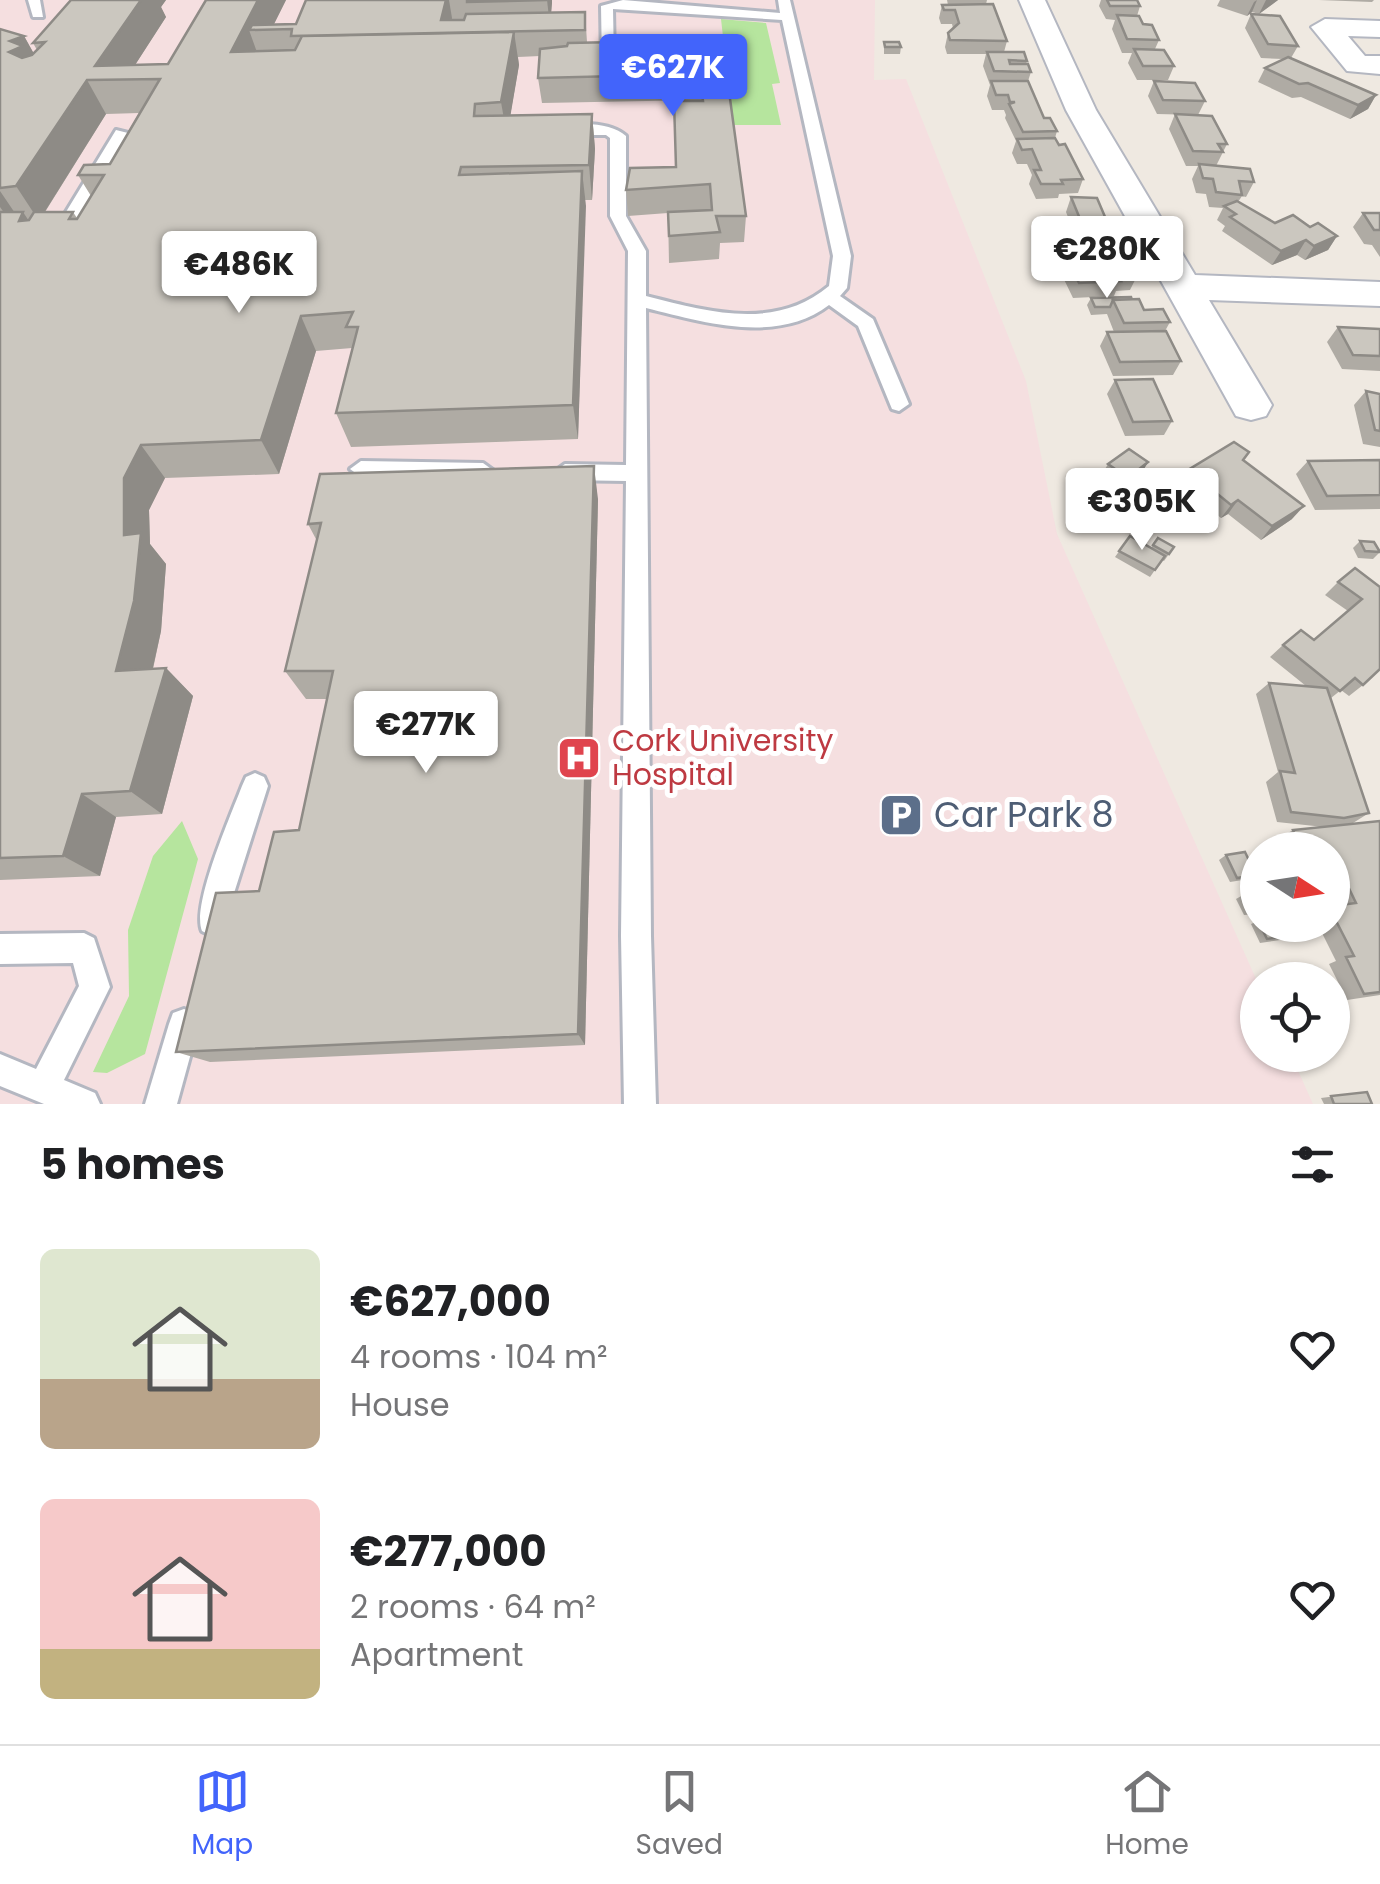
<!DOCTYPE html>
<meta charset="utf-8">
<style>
body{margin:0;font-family:Poppins,sans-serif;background:#f2f2f2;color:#202124;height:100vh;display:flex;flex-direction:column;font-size:38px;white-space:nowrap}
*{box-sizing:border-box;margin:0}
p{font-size:32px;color:#757577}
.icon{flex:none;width:55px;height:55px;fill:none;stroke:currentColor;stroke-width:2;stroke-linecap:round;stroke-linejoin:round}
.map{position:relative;height:1104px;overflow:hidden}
.side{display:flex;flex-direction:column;background:#fff;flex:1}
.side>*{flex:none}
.needle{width:65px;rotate:102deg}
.fabs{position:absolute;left:1240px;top:832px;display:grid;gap:20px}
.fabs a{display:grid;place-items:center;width:110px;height:110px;border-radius:50%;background:#fff;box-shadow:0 2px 8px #0004;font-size:50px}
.price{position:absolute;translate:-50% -85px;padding:0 22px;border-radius:10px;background:#fff;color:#222;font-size:32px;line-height:65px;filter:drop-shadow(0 2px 5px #0008)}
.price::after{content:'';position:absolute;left:50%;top:60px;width:30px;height:22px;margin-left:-15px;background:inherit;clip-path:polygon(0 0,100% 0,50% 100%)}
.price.on{background:#4264fb;color:#fff}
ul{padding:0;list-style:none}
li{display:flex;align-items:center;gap:30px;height:250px;padding:0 40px}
li span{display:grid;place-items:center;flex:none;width:280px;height:200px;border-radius:15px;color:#555}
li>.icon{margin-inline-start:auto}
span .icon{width:120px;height:120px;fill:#fffc;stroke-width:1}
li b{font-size:42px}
h2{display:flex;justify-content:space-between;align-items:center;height:120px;padding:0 40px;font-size:42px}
.menu{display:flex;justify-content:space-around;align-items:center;height:140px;border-top:2px solid #e0e0e0;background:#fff;font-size:28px;color:#757577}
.menu a{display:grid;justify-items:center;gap:5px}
.menu .on{color:#4264fb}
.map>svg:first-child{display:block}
.medical{fill:#f5dfe0}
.green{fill:#b6e59e}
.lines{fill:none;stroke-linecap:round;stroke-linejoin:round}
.lane-casing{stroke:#b4b7c1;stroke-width:6}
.street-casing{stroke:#b4b7c1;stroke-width:4}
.lane{fill:#fff;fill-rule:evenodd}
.street{fill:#fff;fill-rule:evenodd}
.wall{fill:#afaba4;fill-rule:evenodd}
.shaded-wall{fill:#8e8b86}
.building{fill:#cbc7bf;stroke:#8e8b86;stroke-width:2.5}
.labels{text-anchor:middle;stroke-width:10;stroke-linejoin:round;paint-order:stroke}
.health-label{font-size:30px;fill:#be3a42;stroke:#fff;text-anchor:start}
.near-service-label{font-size:35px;fill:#4e5e75;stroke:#fff;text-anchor:start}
</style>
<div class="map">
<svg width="1380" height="1104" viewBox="0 0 1380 1104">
<rect width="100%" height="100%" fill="#efe9e1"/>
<path class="medical" d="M0,0H875L874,80L906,79L1026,381L1057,534L1257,981L1258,1055H1291L1313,1104H0Z"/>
<g class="green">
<path d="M721,19L766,23L780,83L772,84L781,125H733Z"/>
<path d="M182,821L198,859L145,1054L107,1073L93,1072L129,996L128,930L153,856Z"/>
</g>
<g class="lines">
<g class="lane-casing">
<g id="lane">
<path d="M28,0H40L43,17H33Z"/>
<path d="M623,0L780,13L778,0H790L851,256L847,288L840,296L873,319L909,404L899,411L892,409L858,326L829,305C778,345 702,322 646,308L651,936L656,1104H624L621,936L626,481L565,480L554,472L565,464L626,465L628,251L610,216V138L606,135H563L556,131C572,120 611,122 626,136V216L646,251V296C709,312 775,331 829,286L833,256L782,20L613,9L614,60L602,63L601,6Z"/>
<path d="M116,130L128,133L70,233L0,244V234L58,225Z"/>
<path d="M361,461L483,463L494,471L483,479L361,477L350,469Z"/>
<path d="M255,773L264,777L268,786L222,931L212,936L202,931C191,906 231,815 242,786L246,777Z"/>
<path d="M84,933L94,938L110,987L64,1080L95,1093L100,1104H44L0,1086V1054L36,1069L79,986L73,963L0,964V934Z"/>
<path d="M184,1009L195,1013L199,1024L177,1104H145L169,1024L173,1013Z"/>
</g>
</g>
<g class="street-casing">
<g id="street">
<path d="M1019,0H1045L1096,110L1195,275L1380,282V306L1209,300L1272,405L1266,416L1251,420L1236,416L1066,110Z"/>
<path d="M1325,19L1380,21V37L1348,36L1365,56H1380V74L1347,71L1311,27Z"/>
</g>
</g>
<use href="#lane" class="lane"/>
<use href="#street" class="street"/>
</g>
<g class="wall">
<path d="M71,0H166L161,7L166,17L135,65L168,64L206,0H286L274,24H296L306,0H552L551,13L585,12L587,42L722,40L746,216L744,242L720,243L719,259L669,263L668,213L628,216L626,190L676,167L674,101L699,100L542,103L538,78L540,56L518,57L519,65L510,116L592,114L595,149L592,200H585L578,439L351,447L336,413L352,348L316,351L279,474L165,478L149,510L150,544L166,564L161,631L153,669L166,668L193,696L162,814L116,817L100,876L0,880V29L24,36L34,54L37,50L33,43ZM139,113L110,164L78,175L91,196L77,218L73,212H45L106,114Z"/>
<path d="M947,0H987L986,4L1007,41L1004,52L1027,61L1026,64L1031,72L1028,81L1044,118L1057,131L1055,138L1083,179L1078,193L1059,194L1058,198L1036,199L1029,184L1032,175L1027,164H1017L1012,153L1016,141L1005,118L1006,115L1004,110H992L987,96L990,85L983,66L986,54H947L945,47L948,33L953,28L952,24H941L939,18L942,5H948Z"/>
<path d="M1101,0H1137L1140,6L1137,16L1159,40L1155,49L1174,66L1168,80H1137L1128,63L1132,53H1122L1112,29L1115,20L1106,19L1099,6Z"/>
<path d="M1220,0H1278L1259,14L1252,12L1247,16L1217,6Z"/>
<path d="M1319,0H1374L1372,2Z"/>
<path d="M1251,14L1298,46L1291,58L1376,95L1368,109L1350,119L1301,97L1292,98L1258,82L1265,68L1283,59L1261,58L1245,28Z"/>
<path d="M884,42L901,47L900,54H884Z"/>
<path d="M1154,81L1205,101L1198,115L1157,114L1148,96Z"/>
<path d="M1175,114L1227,144L1216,166L1254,182L1246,197L1242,196L1238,202L1275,223L1310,227L1337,236L1328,250L1305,260L1297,255L1272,265L1222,231L1225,226L1217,220L1223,208L1209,207L1206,194L1196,193L1192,179L1198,166H1186L1169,129Z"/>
<path d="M1071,197L1111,231L1105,245H1079L1066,212Z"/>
<path d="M1363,213H1380V257L1372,245L1364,244L1353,227Z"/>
<path d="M1062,250L1137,276L1130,290L1116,291L1114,296L1073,298L1057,265Z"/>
<path d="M1091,298L1132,300L1144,310L1170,322L1165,331L1181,361L1173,375L1113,376L1100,346L1107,332H1114L1107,314L1091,315L1087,305Z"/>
<path d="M1338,327L1380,329V371L1342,369L1327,342Z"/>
<path d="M1115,380L1172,421L1164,435L1125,436L1107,394Z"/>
<path d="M1366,391L1380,394V447L1363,444L1354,405Z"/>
<path d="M1243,460L1292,519L1261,540L1228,514L1221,518L1179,484L1188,470Z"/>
<path d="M1380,460V509L1315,510L1296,474L1308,461Z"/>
<path d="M1148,462L1144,469L1124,485L1104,471L1108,464Z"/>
<path d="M598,499L585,1045L210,1062L176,1052L259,891L299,830L327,699H306L285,671L317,541L308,524Z"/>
<path d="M1130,536L1151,548L1158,538L1174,547L1164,561L1162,560L1150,577L1115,557Z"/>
<path d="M1360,541L1380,552L1373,559L1358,558L1353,548Z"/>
<path d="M1338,582L1380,587L1363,685L1349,696L1341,690L1331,698L1369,813L1353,823L1341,825L1380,821V995L1347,1000L1329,964L1336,961L1318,925H1332V906L1337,905L1332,896V850H1283L1278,839L1293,830L1324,827L1277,822L1266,782L1278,772L1256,694L1269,683L1306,686L1270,657L1283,645L1314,640L1348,611L1325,595Z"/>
<path d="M1226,855L1256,875L1249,879L1230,882L1219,860Z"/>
<path d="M1258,893V914L1244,915L1236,899L1243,895Z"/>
<path d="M1258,921V925H1283L1288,936L1280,940L1260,943L1251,924Z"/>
<path d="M1367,1092L1372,1104H1324L1321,1098Z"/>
</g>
<g class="shaded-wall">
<path d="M141,0H166L161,7L166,17L126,79L95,66Z"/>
<path d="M258,0H286L271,30H249L258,55L231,52Z"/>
<path d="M446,0H449L452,18L449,33L441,20Z"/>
<path d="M547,0H552V3L550,26Z"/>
<path d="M1257,0L1252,12L1247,16L1254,2Z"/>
<path d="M1266,0H1278L1259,14Z"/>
<path d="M514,32L519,65L507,136L501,102Z"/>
<path d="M24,36L43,70L9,52L10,41Z"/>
<path d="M87,80L106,114L39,221L16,186Z"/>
<path d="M1376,95L1368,109L1350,119L1358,105Z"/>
<path d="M592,114L595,149L592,200L589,165Z"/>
<path d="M582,171L586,206L578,439L573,405Z"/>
<path d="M0,191L19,219L23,212L46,247L17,231L0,207Z"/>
<path d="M1337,236L1328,250L1305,260L1314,246Z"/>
<path d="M1306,240L1297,255L1272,265L1281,251Z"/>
<path d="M301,316L316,351L279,474L261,440Z"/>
<path d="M141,445L165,478L149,510L150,544L166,564L161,631L146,699L116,671L124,535V478Z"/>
<path d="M1148,462L1144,469L1124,485L1128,478Z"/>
<path d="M594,466L598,499L585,1045L578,1034Z"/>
<path d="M1238,500L1228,514L1221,518L1231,505Z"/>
<path d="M1304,506L1292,519L1261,540L1272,526Z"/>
<path d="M166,668L193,696L162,814L130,791Z"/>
<path d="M82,794L116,817L100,876L63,856Z"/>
</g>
<g class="building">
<path d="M71,0H141L95,66L168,64L206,0H258L231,52L295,50L302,36L514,32L501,102L475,104L474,116L592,114L589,165L461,167L459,175L582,171L573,405L336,413L358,327H346L353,312L301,316L261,440L141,445L124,478V535L141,533L134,601L116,671L166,668L130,791L82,794L63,856L0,858V212H23L19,221L29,220L34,212H73L69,219H77L104,175H78L84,165L110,164L160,79L87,80L16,186L0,188V29L24,36L10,41L23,46L9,52L22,58L32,55L45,42L33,43Z"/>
<path d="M306,0H446L441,20H464L466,14L585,12V30L291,36L292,29L249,30L252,25L296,24Z"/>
<path d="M467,0H547L467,2Z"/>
<path d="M1107,0H1137L1140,6H1110Z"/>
<path d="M993,4L1007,41L950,40L948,33L959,23L955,10H944L942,5Z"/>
<path d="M1251,14L1280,16L1298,46L1268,44Z"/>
<path d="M1117,15L1139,16L1143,24L1152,25L1159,40L1127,39Z"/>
<path d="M722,40L746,216H716L720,232L669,236L668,212L712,210L710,184L626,190L630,168L676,167L674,101H703L700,74L538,78L540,49L567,46L568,43Z"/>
<path d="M884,42H899L901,47H885Z"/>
<path d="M1134,49L1164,50L1174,66H1143Z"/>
<path d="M987,52H1024L1027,61L1009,60L1010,64H1028L1031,72L994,71Z"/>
<path d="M1288,57L1376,95L1358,105L1308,83L1299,84L1265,68Z"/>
<path d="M991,81H1028L1044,118H1050L1057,131L1023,132L1009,104L1015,102H1010L1008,95H996Z"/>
<path d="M1154,81L1195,83L1205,101L1163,100Z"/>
<path d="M1175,114L1212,116L1227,144H1218L1223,152L1193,151Z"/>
<path d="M1055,138L1059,145L1065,144L1083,179L1061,180L1063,184H1041L1034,170H1041L1032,149L1022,150L1017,139Z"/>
<path d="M1199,164L1250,169L1254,182L1239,181L1242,195L1216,192L1213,179L1203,178Z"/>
<path d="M1071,197L1097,198L1111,231H1085Z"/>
<path d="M1237,201L1275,223L1293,215L1310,227L1318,223L1337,236L1314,246L1306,240L1281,251L1230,217L1236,214L1224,206Z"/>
<path d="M1363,213H1380V230H1374Z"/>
<path d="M1122,248L1137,276H1118L1121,281L1079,283L1062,250Z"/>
<path d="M1131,297L1132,300H1113L1110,307H1095L1091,298Z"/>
<path d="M1139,299L1144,310L1163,309L1170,322L1124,323L1113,300Z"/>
<path d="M1338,327L1380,329V356L1353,355Z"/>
<path d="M1166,331L1181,361L1120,362L1107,332Z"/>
<path d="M1153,379L1172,421L1133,422L1115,380Z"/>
<path d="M1366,391L1380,394V431L1375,430Z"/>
<path d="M1234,442L1249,452L1243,460L1304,506L1272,526L1238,500L1231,505L1188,470Z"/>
<path d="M1129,449L1148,462L1128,478L1108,464Z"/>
<path d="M1380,460V495L1327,496L1308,461Z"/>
<path d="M594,466L578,1034L176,1052L216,893L259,891L274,832L299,830L333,671H285L321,523L308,524L320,474Z"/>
<path d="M1130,536L1165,556L1155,570L1119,551Z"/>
<path d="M1158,538L1174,547L1169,554L1153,545Z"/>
<path d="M1360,541L1374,542L1380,552L1365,551Z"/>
<path d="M1355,568L1380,587V669L1363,685L1355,678L1340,691L1283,645L1301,630L1314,640L1362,599L1338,582Z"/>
<path d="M1269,683L1327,688L1369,813L1344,818L1291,812L1280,771L1295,773Z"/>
<path d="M1380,821V992L1364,994L1346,957L1354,956L1332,913V906L1356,903L1341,872H1332V850H1302L1293,830Z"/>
<path d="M1245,852L1256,875L1237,878L1226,855Z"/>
<path d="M1258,893V911L1251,912L1243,895Z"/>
<path d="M1260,925H1283L1288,936L1267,939Z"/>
<path d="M1367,1092L1372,1104H1334L1331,1096Z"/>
</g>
<defs>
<g id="hospital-square" transform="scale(2.25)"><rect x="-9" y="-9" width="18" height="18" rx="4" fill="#e0444e" stroke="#fff"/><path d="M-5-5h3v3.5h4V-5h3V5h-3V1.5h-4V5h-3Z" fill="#fff"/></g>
<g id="parking-square" transform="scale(2.25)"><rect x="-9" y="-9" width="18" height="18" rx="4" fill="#5c6f8a" stroke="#fff"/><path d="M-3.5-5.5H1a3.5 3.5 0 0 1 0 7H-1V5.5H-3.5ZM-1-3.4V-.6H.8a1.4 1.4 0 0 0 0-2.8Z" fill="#fff"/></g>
</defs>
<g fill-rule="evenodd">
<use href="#hospital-square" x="579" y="758"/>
<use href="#parking-square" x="901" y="815"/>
</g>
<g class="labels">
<g class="health-label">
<text x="612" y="751">Cork University<tspan x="612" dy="34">Hospital</tspan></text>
</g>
<g class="near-service-label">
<text x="934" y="827">Car Park 8</text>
</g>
</g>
</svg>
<div class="fabs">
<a><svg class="needle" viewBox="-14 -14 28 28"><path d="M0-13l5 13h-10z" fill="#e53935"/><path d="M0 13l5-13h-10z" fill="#757577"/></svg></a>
<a><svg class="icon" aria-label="locate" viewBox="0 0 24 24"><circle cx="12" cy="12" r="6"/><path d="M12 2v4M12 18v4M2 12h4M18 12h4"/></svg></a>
</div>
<b class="price on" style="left:673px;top:119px">€627K</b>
<b class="price" style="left:1107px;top:301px">€280K</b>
<b class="price" style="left:239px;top:316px">€486K</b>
<b class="price" style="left:1142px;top:553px">€305K</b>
<b class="price" style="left:426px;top:776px">€277K</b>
</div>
<section class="side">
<h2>5 homes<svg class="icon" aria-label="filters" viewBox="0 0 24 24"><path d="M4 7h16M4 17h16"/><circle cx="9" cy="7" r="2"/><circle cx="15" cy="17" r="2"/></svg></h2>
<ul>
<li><span style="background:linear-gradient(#dfe7d0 65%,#b9a48a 0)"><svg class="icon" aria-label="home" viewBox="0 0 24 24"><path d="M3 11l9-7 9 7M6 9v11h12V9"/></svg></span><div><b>€627,000</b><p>4 rooms · 104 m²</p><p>House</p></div><svg class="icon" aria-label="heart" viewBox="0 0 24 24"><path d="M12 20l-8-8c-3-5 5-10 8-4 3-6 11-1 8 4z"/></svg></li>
<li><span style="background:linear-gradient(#f6c9c9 75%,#c2b280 0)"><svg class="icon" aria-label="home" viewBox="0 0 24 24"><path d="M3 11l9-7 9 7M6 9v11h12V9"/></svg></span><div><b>€277,000</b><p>2 rooms · 64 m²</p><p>Apartment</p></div><svg class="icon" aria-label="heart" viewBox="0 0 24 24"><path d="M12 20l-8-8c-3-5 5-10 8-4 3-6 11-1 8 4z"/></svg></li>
</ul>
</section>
<nav class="menu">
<a class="on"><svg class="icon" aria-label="map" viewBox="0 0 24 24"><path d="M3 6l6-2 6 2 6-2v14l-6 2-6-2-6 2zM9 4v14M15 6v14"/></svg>Map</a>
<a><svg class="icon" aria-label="saved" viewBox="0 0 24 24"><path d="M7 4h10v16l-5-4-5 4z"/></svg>Saved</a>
<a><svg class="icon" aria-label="home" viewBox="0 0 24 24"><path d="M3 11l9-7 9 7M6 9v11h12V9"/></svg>Home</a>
</nav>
